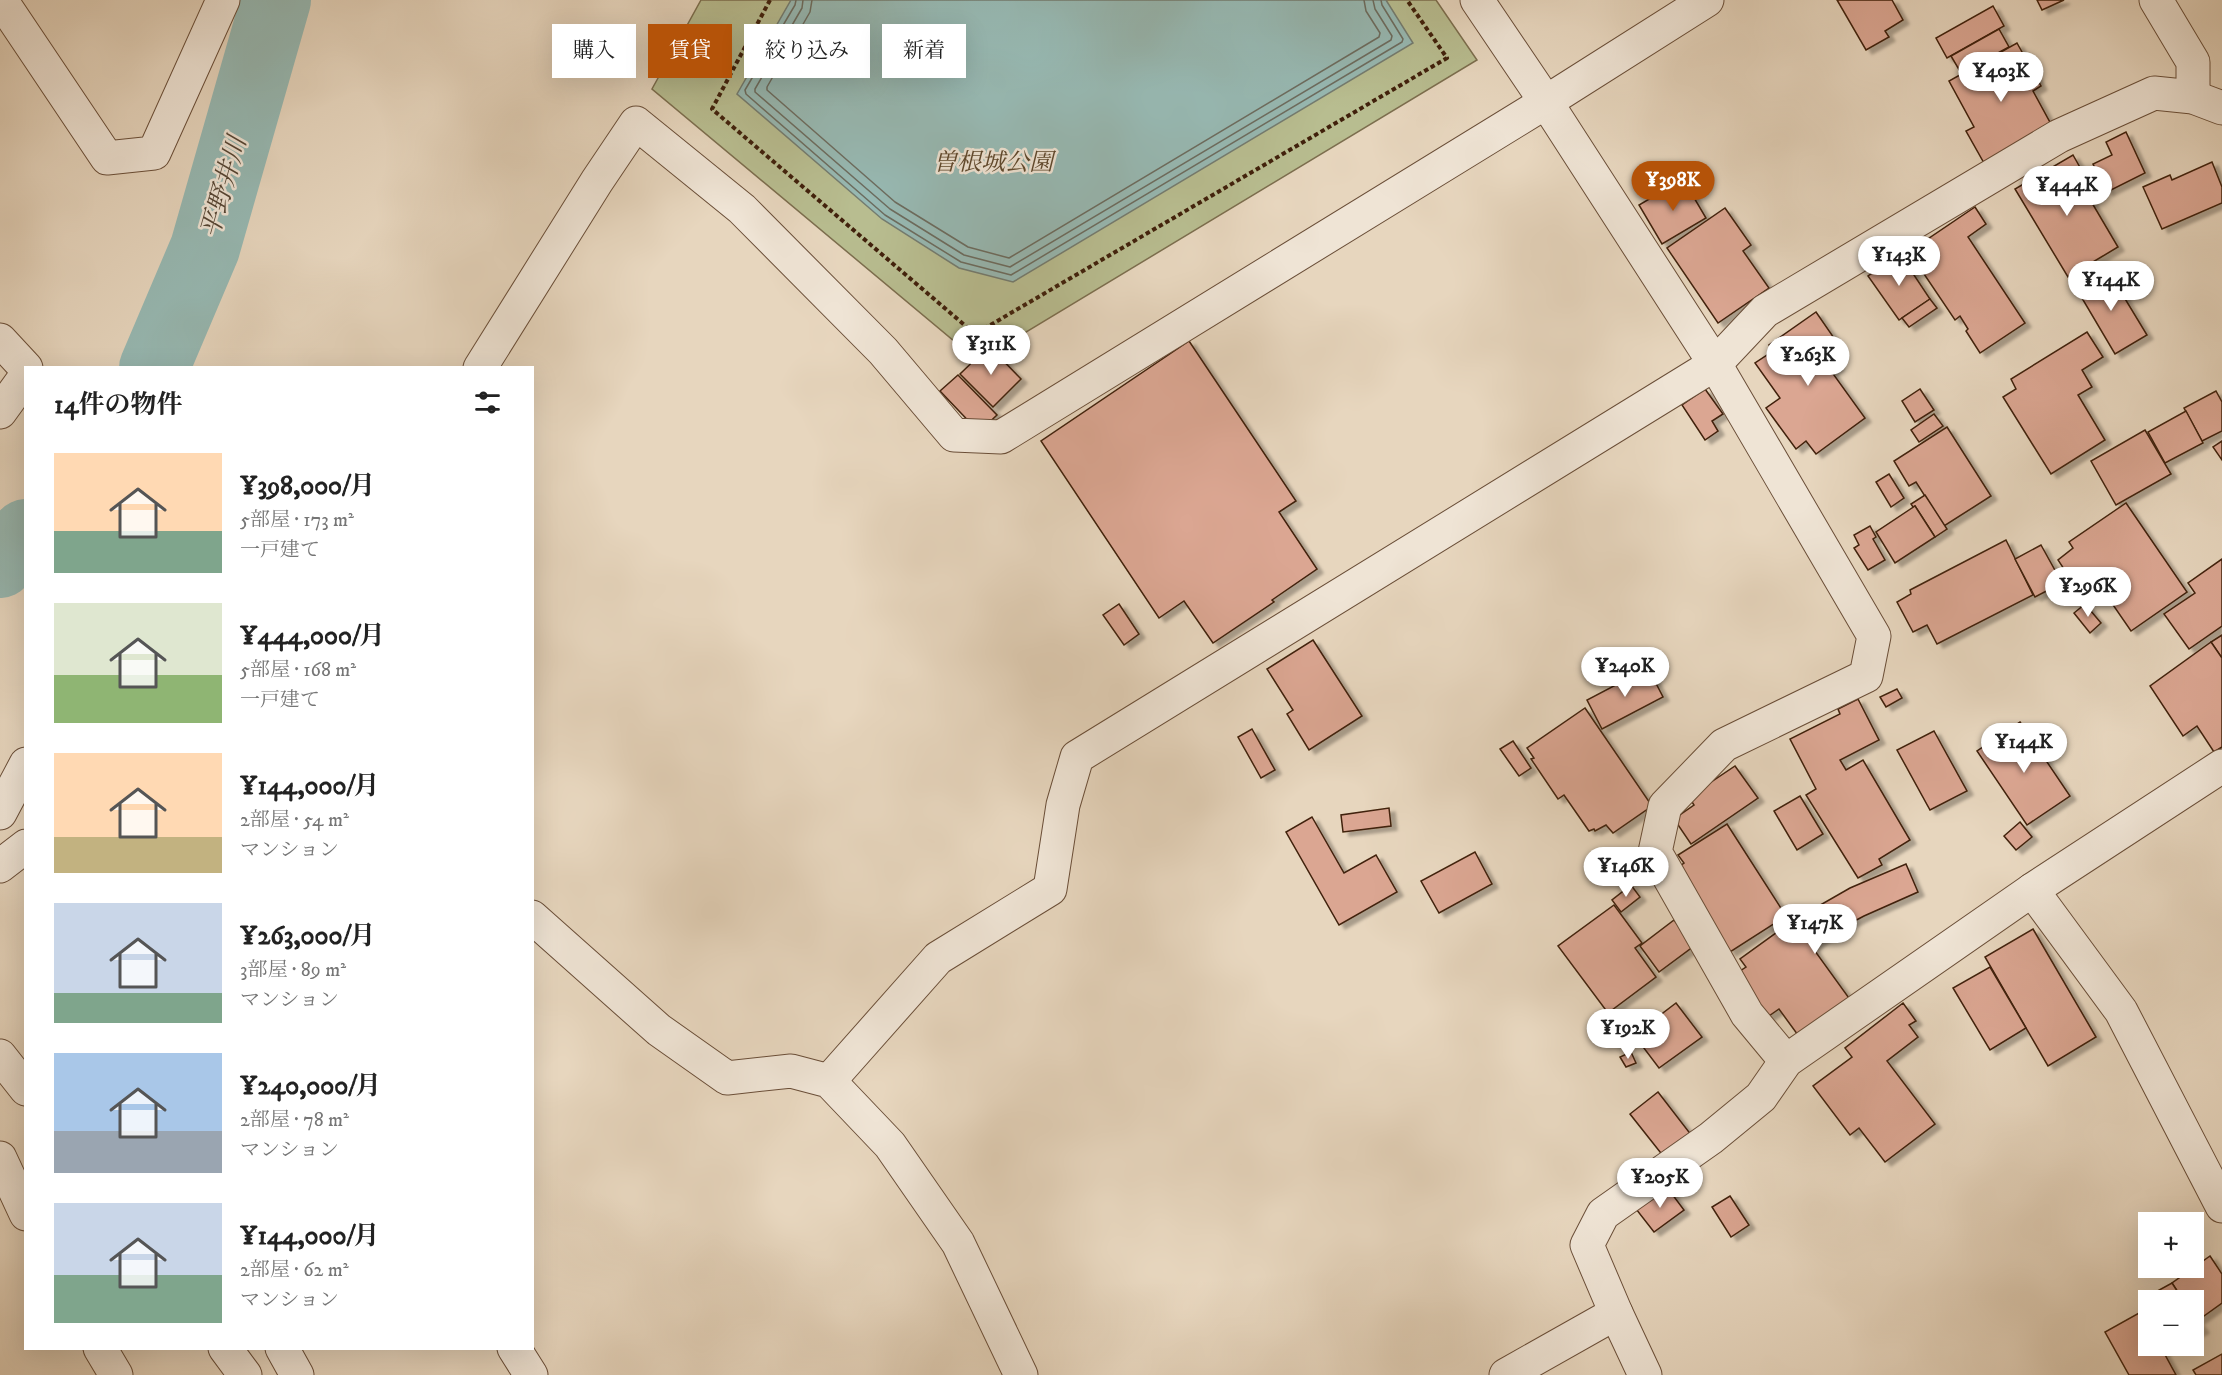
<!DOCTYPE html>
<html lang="ja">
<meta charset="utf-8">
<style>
body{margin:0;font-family:"IM FELL DW Pica","Noto Serif JP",serif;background:#f6f6f6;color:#222;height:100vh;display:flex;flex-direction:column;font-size:22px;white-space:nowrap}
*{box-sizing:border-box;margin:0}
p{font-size:20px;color:#767676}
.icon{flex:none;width:33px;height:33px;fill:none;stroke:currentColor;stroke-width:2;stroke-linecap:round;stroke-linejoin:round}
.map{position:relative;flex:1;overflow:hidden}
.panel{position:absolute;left:24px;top:366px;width:510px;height:984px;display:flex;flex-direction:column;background:#fff;border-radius:0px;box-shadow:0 6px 24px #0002}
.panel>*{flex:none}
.hud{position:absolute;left:552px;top:24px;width:570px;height:54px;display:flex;gap:12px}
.fabs{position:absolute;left:2138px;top:1212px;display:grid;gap:12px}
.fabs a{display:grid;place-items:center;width:66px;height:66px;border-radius:0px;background:#fff;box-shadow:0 6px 24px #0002;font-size:30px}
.price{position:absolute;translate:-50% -51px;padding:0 14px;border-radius:21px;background:#fff;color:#222;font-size:20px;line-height:39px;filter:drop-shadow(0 2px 3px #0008)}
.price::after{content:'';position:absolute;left:50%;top:36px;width:18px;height:14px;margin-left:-9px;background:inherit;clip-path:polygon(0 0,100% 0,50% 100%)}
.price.active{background:#b45309;color:#fff}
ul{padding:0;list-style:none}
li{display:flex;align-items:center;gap:18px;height:150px;padding:0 30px}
li span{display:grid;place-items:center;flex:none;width:168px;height:120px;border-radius:0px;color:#555}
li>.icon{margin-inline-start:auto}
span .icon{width:72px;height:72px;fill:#fffc;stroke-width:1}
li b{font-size:26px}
h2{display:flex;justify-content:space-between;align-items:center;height:72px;padding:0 30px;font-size:26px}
.chip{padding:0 21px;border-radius:0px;background:#fff;box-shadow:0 6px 24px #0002;font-size:21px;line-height:54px}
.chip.active{background:#b45309;color:#fff}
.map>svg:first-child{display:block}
.green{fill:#b8bd90;stroke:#7c6e4e;stroke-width:1.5}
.water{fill:#97b9b3;stroke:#747c70;stroke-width:1.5}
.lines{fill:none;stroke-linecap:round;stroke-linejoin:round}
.shore{stroke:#6c6c5f;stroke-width:1.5}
.river{stroke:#97b9b3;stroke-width:70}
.building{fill:#dba692;stroke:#40200b;stroke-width:1.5;filter:url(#shadow)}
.street-casing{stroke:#6a4e38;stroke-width:35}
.path{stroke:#40200b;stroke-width:4;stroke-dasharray:4.5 3;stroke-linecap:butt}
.street{stroke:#efe4d5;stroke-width:33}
.labels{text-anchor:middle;stroke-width:5;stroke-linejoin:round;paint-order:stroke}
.park-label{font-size:24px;font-style:italic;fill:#5e472c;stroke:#efe4d5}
.water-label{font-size:26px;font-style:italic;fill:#564635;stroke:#efe4d5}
</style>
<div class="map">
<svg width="2222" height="1375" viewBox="0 0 2222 1375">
<defs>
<filter id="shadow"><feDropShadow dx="6" dy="4" stdDeviation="1.5" flood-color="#0004"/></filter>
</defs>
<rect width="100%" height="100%" fill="#e7d6be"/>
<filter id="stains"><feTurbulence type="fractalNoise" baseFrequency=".00333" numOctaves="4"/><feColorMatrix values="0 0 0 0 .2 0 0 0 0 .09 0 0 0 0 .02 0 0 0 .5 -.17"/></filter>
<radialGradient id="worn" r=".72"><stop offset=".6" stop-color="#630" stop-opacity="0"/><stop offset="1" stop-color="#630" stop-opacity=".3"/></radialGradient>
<path class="green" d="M701,0H1436L1477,60L978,361L652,89Z"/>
<path class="water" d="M791,0H1386L1413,43L1013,282L959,268L882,219L737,94Z"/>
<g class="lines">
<g class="shore">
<path d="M796,0L795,5L745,90L746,94L885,215L961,262L1011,275L1402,42L1403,39L1382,5L1381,0"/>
<path d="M803,0L802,8L755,89V92L890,209L964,255L1010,267L1391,40L1392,36L1375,9L1373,0"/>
<path d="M812,0L810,12L767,87V90L895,202L968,247L1009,258L1379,37L1380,33L1366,11L1364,0"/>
</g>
<g class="river">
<path d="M154,368L205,248L276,0"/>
<path d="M0,563L26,534"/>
</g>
</g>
<g class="building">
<path d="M1837,0H1892L1903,20L1885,31L1889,37L1866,50Z"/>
<path d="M2037,0H2064L2042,10Z"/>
<path d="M1993,6L2004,26L1947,58L1936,38Z"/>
<path d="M1999,29L2009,47L1961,73L1951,56Z"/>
<path d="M2017,43L2041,86L2033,91L2052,126L1984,163L1966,131L1974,127L1949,81Z"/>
<path d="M2126,132L2145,173L2107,192L2093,164L2112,155L2106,142Z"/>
<path d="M2073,155L2082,171L2075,174L2118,247L2068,277L2015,189Z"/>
<path d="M2212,162L2222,187V203L2162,229L2143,187L2170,175L2172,180Z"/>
<path d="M1683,179L1706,218L1662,244L1639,205Z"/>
<path d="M1975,207L1986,224L1968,237L2025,323L1980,353L1966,331L1968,329L1960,316L1955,320L1922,271L1929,267L1916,247Z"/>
<path d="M1725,208L1751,245L1743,251L1769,288L1718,323L1667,248Z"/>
<path d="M1900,254L1930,299L1899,320L1868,276Z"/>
<path d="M2107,269L2147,335L2115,354L2076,288Z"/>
<path d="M1930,299L1937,308L1909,327L1902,318Z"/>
<path d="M1816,312L1834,338L1823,346L1838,366L1831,371L1865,418L1816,454L1806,441L1796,449L1766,408L1780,398L1755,363L1773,351L1769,345Z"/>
<path d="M2087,332L2103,357L2082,370L2092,387L2078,395L2105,440L2051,474L2003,397L2016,389L2011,379Z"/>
<path d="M1189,341L1296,501L1279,512L1317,569L1272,600L1274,602L1213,643L1184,601L1159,618L1041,441Z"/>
<path d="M989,346L1021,379L993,407L960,374Z"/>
<path d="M958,375L997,415L979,432L940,391Z"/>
<path d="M1705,389L1723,414L1712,421L1718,431L1705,440L1682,405Z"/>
<path d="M1920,389L1934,410L1915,422L1902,401Z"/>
<path d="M2216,391L2222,402V431L2202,441L2184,408Z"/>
<path d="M2186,411L2203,443L2165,463L2148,432Z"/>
<path d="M1934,414L1943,426L1919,442L1911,430Z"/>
<path d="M1947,427L1991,496L1944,526L1916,482L1909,486L1894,461Z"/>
<path d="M2145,430L2171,474L2116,505L2091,461Z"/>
<path d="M2222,441V460L2213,447Z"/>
<path d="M1889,474L1904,498L1891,507L1876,482Z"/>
<path d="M1925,495L1947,529L1935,537L1915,506L1913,507L1911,504Z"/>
<path d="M2126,503L2187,592L2131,631L2098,583L2081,595L2058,560L2073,548L2069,542Z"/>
<path d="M1915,506L1935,537L1895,563L1876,532Z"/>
<path d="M1870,526L1876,537L1873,539L1885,560L1868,570L1854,548L1859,545L1854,535Z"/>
<path d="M2006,540L2033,595L1937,644L1927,625L1913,632L1897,602L1911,594L1910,590Z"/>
<path d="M2041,545L2062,583L2035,597L2015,559Z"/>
<path d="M2222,559V626L2189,649L2164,614L2195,593L2188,583Z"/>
<path d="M1119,604L1139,634L1124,645L1103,615Z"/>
<path d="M2085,604L2101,623L2090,633L2074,613Z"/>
<path d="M2222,635V658L2211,642Z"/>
<path d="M1313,640L1362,716L1309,750L1287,714L1293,710L1267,669Z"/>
<path d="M2211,642L2222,658V747L2214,752L2197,726L2183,736L2150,686Z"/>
<path d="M1648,668L1663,697L1602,729L1587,700Z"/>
<path d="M1897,689L1902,698L1886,707L1880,697Z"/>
<path d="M1858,699L1879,740L1840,760L1846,770L1863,760L1910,840L1879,859L1882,865L1858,878L1806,795L1816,789L1790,739L1840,714L1838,709Z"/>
<path d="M1585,708L1652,806L1613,833L1606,825L1595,831L1594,829L1589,831L1564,795L1558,799L1531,759L1534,758L1527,748Z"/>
<path d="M2020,722L2070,796L2027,825L1977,751Z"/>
<path d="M1252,729L1275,770L1261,778L1238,737Z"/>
<path d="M1934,731L1967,791L1930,810L1897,750Z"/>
<path d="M1513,741L1531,768L1519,776L1500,749Z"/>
<path d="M1735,766L1758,798L1691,844L1674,819L1694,805L1689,797Z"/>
<path d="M1800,796L1823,834L1797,850L1774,811Z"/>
<path d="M1389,808L1391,826L1343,832L1341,815Z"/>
<path d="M1312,817L1344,873L1376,855L1397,892L1339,925L1286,832Z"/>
<path d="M2020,822L2032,837L2016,850L2004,836Z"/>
<path d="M1727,824L1786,916L1730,952L1677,868L1684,863L1678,855Z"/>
<path d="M1475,852L1492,884L1439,913L1421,881Z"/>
<path d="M1906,864L1918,892L1864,916L1828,935L1812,947L1854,1005L1803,1042L1779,1009L1766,1018L1740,971L1746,967L1740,959L1809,909L1810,911L1850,888Z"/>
<path d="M1631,885L1640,897L1621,912L1612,900Z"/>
<path d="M1614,905L1642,943L1635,948L1656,977L1608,1013L1558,946Z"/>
<path d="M1674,920L1694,946L1659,972L1640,946Z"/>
<path d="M2033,929L2096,1037L2048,1066L1985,957Z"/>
<path d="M1990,967L2026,1028L1990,1050L1953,988Z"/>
<path d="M1676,1003L1702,1037L1659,1068L1634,1035Z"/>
<path d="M1903,1003L1916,1021L1909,1025L1918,1037L1887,1061L1935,1124L1885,1162L1859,1128L1850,1135L1813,1086L1852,1057L1845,1048Z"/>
<path d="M1615,1014L1628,1030L1612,1043L1600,1027Z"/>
<path d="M1631,1052L1636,1063L1626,1067L1620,1057Z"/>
<path d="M1658,1092L1692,1136L1664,1157L1630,1114Z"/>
<path d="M1666,1186L1684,1210L1654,1232L1636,1209Z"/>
<path d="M1730,1196L1749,1225L1731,1237L1712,1207Z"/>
<path d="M2210,1256L2222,1274V1303L2197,1321L2193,1315V1300H2183L2172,1283Z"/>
<path d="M2172,1283L2183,1300H2153L2150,1295Z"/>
<path d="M2148,1308V1346H2173L2163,1351L2176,1375H2129L2105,1332Z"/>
<path d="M2193,1315L2203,1329L2193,1335Z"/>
<path d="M2222,1354V1375H2196L2193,1370Z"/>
</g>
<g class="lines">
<g class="street-casing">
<g id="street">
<path d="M1,0L107,158L154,153L223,0"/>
<path d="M1477,0L1546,102L1715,364L1874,636L1866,676L1724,745L1665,806L1655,852L1747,1014L1786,1061"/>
<path d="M2156,0L2193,62V97"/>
<path d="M0,340L26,368"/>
<path d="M480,368L597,181L636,123L742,209L883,351L954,435L1001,437L1546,102L1707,0"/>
<path d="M0,412L26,376"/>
<path d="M0,813L26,764"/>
<path d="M0,866L26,846"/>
<path d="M2032,890L2121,1011L2222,1206"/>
<path d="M532,917L659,1030L727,1078L791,1071L829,1081L890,1145L958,1243L1021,1375"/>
<path d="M0,1056L26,1089"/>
<path d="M829,1081L938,958L1050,889L1063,805L1077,757L1715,364L1765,311L2059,136L2154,93L2193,97L2222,108"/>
<path d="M0,1158L26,1214"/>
<path d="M100,1348L116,1375"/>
<path d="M225,1348L245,1375"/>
<path d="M282,1348L297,1375"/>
<path d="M514,1348L531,1375"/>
<path d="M1506,1375L1616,1313"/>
<path d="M1645,1375L1616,1313L1587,1245L1603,1214L1711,1138L1761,1097L1786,1061L2032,890L2222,766"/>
</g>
</g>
<path class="path" d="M770,0L712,109L975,334L1447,58L1407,0"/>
<use href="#street" class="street"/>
</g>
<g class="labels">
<g class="park-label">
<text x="993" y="170">曽根城公園</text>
</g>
<g class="water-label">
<text transform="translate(223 187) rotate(-74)" y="9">平野井川</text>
</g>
</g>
<rect width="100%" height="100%" filter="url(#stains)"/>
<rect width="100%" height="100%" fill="url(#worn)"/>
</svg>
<div class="fabs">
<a>+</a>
<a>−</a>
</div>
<b class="price" style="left:2001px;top:103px">¥403K</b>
<b class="price active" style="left:1673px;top:212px">¥398K</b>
<b class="price" style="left:2067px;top:217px">¥444K</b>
<b class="price" style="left:1899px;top:287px">¥143K</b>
<b class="price" style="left:2111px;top:312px">¥144K</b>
<b class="price" style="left:991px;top:376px">¥311K</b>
<b class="price" style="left:1808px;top:387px">¥263K</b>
<b class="price" style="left:2088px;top:618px">¥296K</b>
<b class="price" style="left:1625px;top:698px">¥240K</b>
<b class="price" style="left:2024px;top:774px">¥144K</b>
<b class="price" style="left:1626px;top:898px">¥146K</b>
<b class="price" style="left:1815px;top:955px">¥147K</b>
<b class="price" style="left:1628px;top:1060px">¥192K</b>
<b class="price" style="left:1660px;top:1209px">¥205K</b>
<div class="hud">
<a class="chip">購入</a>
<a class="chip active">賃貸</a>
<a class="chip">絞り込み</a>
<a class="chip">新着</a>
</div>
<section class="panel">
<h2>14件の物件<svg class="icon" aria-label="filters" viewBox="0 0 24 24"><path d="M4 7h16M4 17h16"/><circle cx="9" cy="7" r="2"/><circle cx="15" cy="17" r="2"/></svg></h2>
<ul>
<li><span style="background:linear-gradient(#ffd9b3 65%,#7fa58c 0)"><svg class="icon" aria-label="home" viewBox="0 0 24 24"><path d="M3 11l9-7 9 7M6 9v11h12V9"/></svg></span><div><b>¥398,000/月</b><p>5部屋 · 173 m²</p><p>一戸建て</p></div></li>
<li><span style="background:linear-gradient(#dfe7d0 60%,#8fb573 0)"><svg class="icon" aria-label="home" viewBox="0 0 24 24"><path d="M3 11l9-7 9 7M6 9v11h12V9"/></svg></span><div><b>¥444,000/月</b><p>5部屋 · 168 m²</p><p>一戸建て</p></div></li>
<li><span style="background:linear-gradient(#ffd9b3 70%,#c2b280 0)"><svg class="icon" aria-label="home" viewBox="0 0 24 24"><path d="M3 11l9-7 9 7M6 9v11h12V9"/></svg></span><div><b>¥144,000/月</b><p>2部屋 · 54 m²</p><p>マンション</p></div></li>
<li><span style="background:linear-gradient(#c9d6e8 75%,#7fa58c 0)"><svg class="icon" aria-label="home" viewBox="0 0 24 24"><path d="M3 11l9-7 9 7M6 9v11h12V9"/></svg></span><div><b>¥263,000/月</b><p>3部屋 · 89 m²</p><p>マンション</p></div></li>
<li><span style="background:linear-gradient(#a9c7e8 65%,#9aa5b1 0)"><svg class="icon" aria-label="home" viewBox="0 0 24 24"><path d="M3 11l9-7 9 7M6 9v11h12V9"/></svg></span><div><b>¥240,000/月</b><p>2部屋 · 78 m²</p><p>マンション</p></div></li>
<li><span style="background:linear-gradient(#c9d6e8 60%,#7fa58c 0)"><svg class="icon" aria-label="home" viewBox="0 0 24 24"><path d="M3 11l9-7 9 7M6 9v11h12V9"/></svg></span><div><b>¥144,000/月</b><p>2部屋 · 62 m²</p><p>マンション</p></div></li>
</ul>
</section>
</div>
